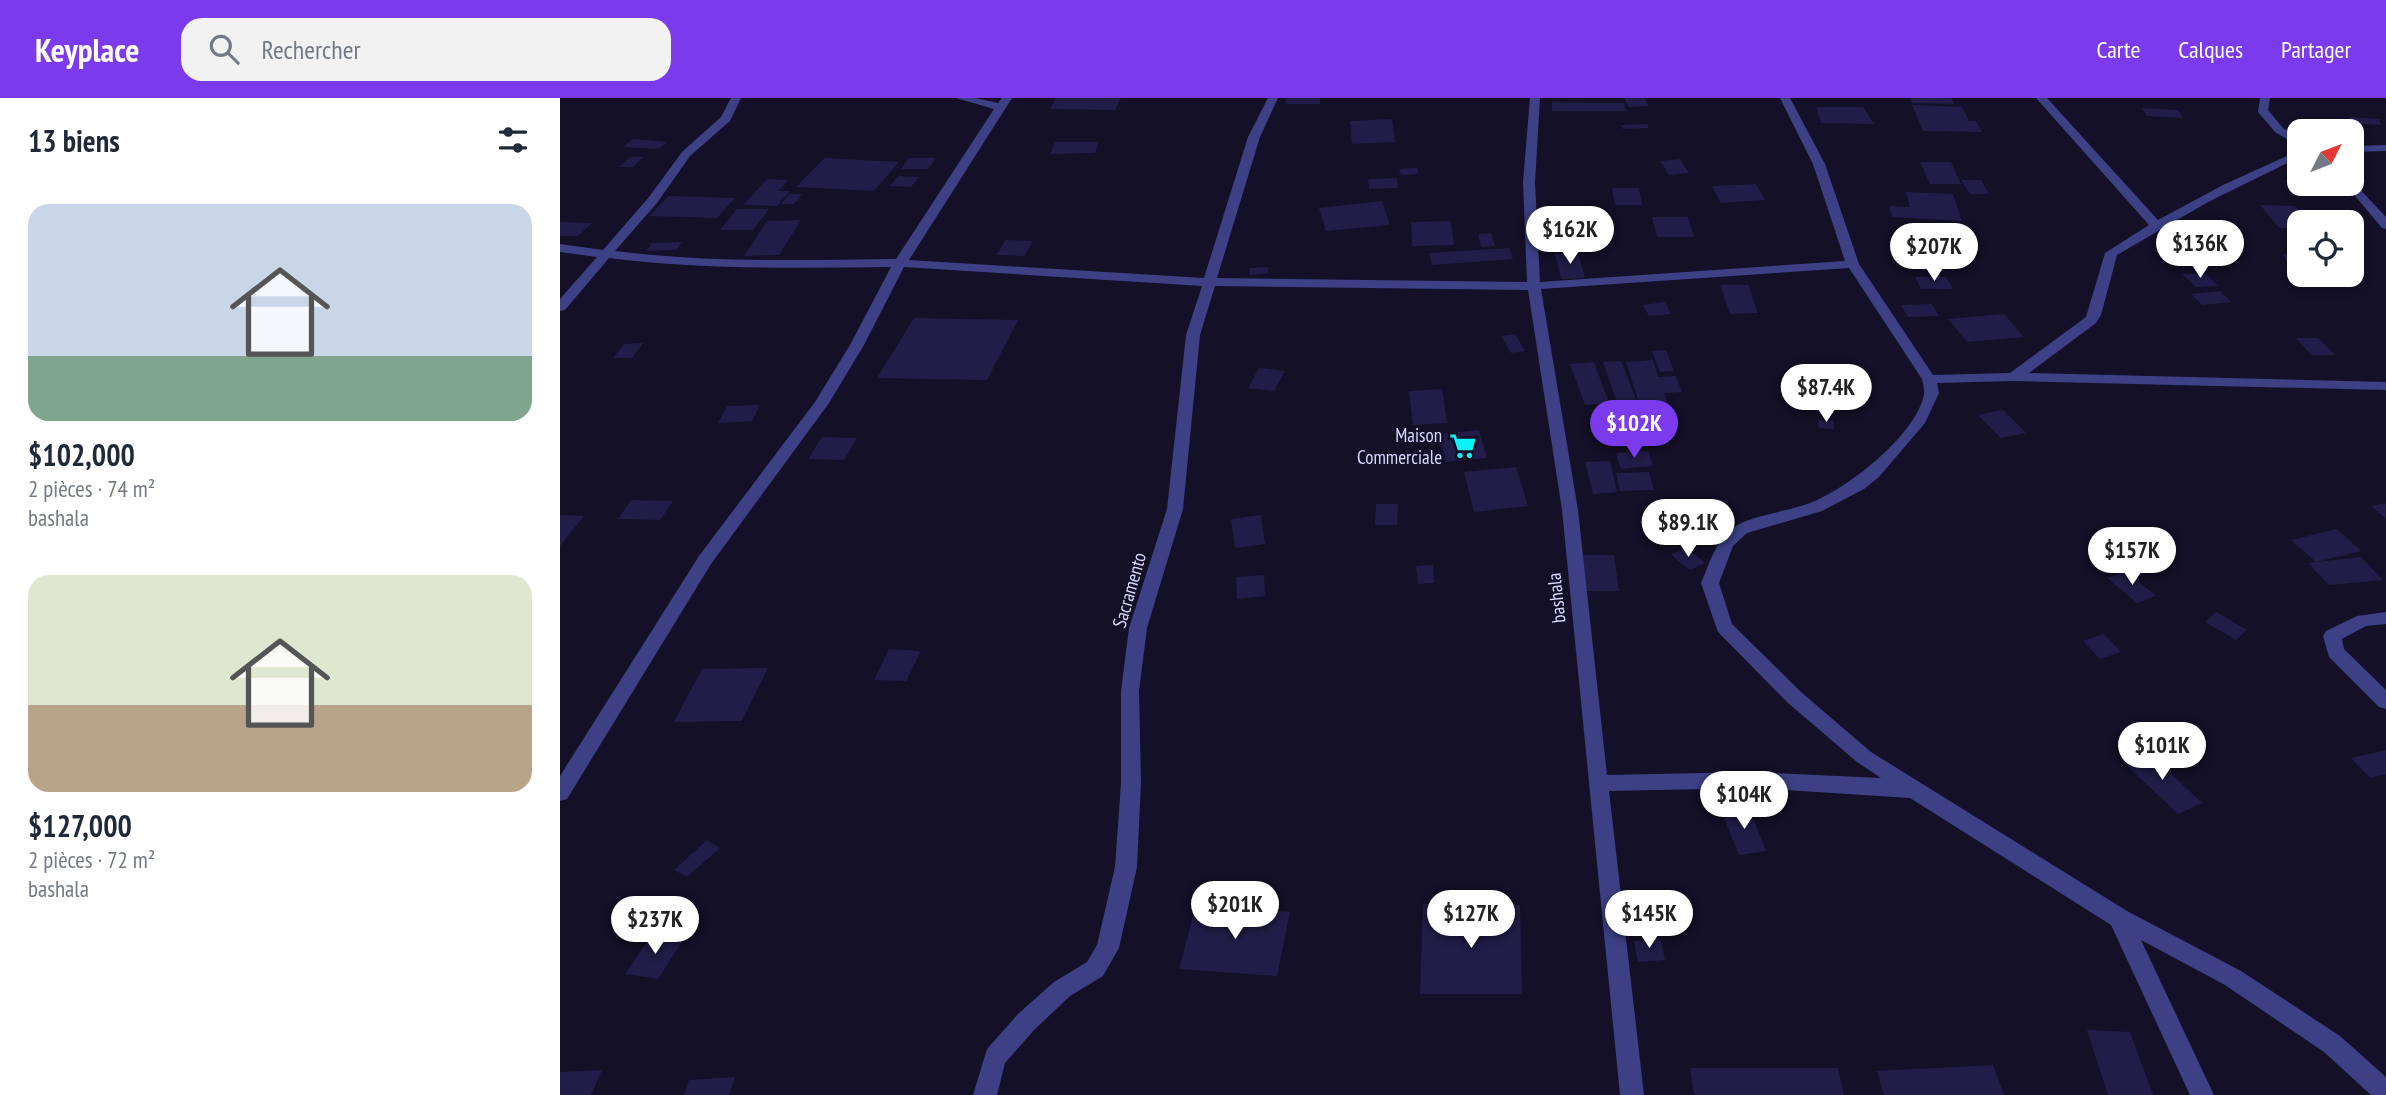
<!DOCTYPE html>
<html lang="fr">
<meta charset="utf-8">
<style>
body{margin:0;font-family:"PT Sans Narrow",sans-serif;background:#f2f2f3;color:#1f2937;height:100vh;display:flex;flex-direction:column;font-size:26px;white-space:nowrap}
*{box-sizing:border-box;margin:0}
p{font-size:23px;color:#747a83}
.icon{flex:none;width:38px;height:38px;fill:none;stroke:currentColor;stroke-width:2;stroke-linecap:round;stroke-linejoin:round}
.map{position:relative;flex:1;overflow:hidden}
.details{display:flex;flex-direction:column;background:#fff;width:560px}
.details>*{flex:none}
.needle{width:46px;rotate:48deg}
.buttons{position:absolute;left:1727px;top:21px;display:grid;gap:14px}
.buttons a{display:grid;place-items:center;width:77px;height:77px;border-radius:14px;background:#fff;box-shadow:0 4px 10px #0003;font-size:35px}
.price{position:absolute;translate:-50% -60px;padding:0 16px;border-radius:24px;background:#fff;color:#222;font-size:23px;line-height:46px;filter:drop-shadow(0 2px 4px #0008)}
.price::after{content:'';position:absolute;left:50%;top:42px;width:21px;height:16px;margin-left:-10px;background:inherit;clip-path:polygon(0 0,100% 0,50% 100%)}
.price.selected{background:#7c3aed;color:#fff}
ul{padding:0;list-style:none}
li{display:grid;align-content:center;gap:14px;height:371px;padding:0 28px}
li span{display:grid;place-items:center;height:217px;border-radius:21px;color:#555}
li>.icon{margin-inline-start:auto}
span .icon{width:126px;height:126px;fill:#fffc;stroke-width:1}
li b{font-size:30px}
h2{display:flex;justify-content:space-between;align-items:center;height:84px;padding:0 28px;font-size:30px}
header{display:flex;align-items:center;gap:42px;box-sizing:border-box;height:98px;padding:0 35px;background:#7c3aed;color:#fff}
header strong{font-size:33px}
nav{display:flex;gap:38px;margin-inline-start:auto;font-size:24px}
.search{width:490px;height:63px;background:#f2f2f3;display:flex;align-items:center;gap:18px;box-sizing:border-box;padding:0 24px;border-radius:21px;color:#747a83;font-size:26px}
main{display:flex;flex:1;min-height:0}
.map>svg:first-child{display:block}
.building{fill:#221d48}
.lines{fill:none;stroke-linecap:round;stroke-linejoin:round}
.minor{fill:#3d4085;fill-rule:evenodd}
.labels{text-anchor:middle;stroke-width:5;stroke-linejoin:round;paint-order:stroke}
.poi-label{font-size:19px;fill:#d9d8fe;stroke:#131027;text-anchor:end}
.street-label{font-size:19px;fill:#d9d8fe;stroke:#131027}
</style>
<header>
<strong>Keyplace</strong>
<div class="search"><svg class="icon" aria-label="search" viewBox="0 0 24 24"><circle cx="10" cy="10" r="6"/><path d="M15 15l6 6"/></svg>Rechercher</div>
<nav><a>Carte</a><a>Calques</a><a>Partager</a></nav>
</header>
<main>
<section class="details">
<h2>13 biens<svg class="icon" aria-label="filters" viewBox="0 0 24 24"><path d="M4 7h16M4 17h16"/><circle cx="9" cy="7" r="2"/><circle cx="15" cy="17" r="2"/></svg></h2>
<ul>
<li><span style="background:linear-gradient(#c9d6e8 70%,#7fa58c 0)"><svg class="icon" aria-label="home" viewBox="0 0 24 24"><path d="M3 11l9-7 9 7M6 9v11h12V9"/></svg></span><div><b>$102,000</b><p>2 pièces · 74 m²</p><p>bashala</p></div></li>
<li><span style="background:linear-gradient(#dfe7d0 60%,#b9a48a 0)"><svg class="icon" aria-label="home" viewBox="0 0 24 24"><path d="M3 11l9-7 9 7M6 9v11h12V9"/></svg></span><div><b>$127,000</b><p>2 pièces · 72 m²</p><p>bashala</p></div></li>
</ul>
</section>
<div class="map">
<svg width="1826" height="997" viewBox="0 0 1826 997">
<rect width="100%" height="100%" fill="#131027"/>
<g class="building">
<path d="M496,0H561L555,12L490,11Z"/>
<path d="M726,0H760V6H725Z"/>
<path d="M1064,0H1084L1089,8L1069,9Z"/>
<path d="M1350,0H1391L1394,6L1352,5Z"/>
<path d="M992,4L1064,5L1066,13H992Z"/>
<path d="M1352,7L1402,9L1409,23H1416L1422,34L1363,33Z"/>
<path d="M1256,9H1303L1314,26L1261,25Z"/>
<path d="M1582,10L1618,12L1623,20L1587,18Z"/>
<path d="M1789,19L1819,21L1821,27L1792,25Z"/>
<path d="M832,21L835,44L792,46L790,23Z"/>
<path d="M1087,26L1089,30L1063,31L1061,27Z"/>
<path d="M73,41L108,44L98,51L63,49Z"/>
<path d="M495,44H539L535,55L490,56Z"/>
<path d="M70,59H83L73,69H59Z"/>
<path d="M265,60L339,64L314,93L236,89Z"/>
<path d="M349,60H376L368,71H341Z"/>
<path d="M1120,61L1129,75L1109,77L1100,63Z"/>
<path d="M1360,64H1391L1401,86H1370Z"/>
<path d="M857,70L858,76L841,77L839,71Z"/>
<path d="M338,78L359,79L351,89L330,88Z"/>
<path d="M837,80L838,90L809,91L808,81Z"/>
<path d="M207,81L228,82L218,93H230L217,108L183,107Z"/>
<path d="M1401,82H1421L1429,96H1410Z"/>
<path d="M1196,86L1205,102L1161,105L1152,88Z"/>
<path d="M1052,90H1079L1082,107H1055Z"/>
<path d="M1346,94L1393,96L1402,123L1332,119L1329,108L1350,109Z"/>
<path d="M229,96H242L234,106H221Z"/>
<path d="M109,98L175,100L157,120L89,118Z"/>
<path d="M822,103L830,127L766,133L759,110Z"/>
<path d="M1700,107L1735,108L1749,124H1740V131L1719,130Z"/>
<path d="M177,111H209L193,132H160Z"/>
<path d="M1092,119H1128L1134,139H1097Z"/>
<path d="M241,122L219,157L184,158L207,123Z"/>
<path d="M891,123L894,147L852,148L851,124Z"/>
<path d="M0,124L32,125L18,138H0Z"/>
<path d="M931,135L935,148L921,149L918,136Z"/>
<path d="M446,142L473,143L464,158L436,157Z"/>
<path d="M122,144L116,152L86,153L92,145Z"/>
<path d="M949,150L953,161L872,167L869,155Z"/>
<path d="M1018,155L1025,180L1001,181L995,156Z"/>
<path d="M1723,156L1740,158V173L1731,172Z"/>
<path d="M708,169V175L690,177V170Z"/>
<path d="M1645,175L1658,188L1636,189L1622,176Z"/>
<path d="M1355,179H1386L1393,191H1361Z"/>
<path d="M1160,187H1188L1198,215L1170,216Z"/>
<path d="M1660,193L1671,204L1642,207L1631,196Z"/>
<path d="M1105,204L1111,216L1089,218L1083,207Z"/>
<path d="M1372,206L1379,218L1348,219L1341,207Z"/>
<path d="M1444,216L1464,239L1407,244L1388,221Z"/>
<path d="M354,220L458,222L427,282L317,280Z"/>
<path d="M955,236L965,253L951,255L941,238Z"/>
<path d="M1736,240H1758L1775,257H1751Z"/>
<path d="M83,245L72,260H53L64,246Z"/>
<path d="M1106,252L1114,273L1100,274L1092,253Z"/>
<path d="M1093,262L1098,279L1116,278L1122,294L1104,295L1108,306L1080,308L1066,264Z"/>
<path d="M1061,263L1078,306L1058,308L1043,264Z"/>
<path d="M1034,264L1049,305L1025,307L1010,266Z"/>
<path d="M699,270L725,273L714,293L688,290Z"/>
<path d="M882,291L887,325L853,327L849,293Z"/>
<path d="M200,307L192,323L158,325L167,308Z"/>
<path d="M1443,312L1466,335L1441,340L1418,317Z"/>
<path d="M1258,322L1274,323V331L1259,330Z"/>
<path d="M919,332L927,360L886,364L879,336Z"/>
<path d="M1051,333H1069L1070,349H1052Z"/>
<path d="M262,339L297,340L284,362L248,361Z"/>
<path d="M1088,353L1093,368L1061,371L1056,355Z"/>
<path d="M1050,363L1057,394L1033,396L1025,364Z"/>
<path d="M956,369L968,408L914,414L904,374Z"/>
<path d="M1089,374L1094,392L1060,393L1056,375Z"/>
<path d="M71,402L113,403L100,422L58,421Z"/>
<path d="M1826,405V421L1811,408Z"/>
<path d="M816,406H838L837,427H815Z"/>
<path d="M0,417L24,418L0,448Z"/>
<path d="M701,417L705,446L675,450L671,421Z"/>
<path d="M1777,431L1801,453L1756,464L1801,459L1823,482L1769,487L1748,465L1756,464L1731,442Z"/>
<path d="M1126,449L1145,465L1130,472L1111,457Z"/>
<path d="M1022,457H1054L1059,493H1026Z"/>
<path d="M873,467L874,485L858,486L856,468Z"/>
<path d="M1566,473L1596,498L1577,505L1547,480Z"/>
<path d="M704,477L705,498L677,501L676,479Z"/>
<path d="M1656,514L1687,532L1676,542L1645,524Z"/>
<path d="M1544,536L1561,554L1540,561L1523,543Z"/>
<path d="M329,551L361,553L346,583L314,582Z"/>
<path d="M208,570L182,623L114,624L142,571Z"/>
<path d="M1585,651L1642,705L1618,716L1561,662Z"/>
<path d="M1826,652V676L1810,680L1791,660Z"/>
<path d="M1188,708L1206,753L1179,757L1161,712Z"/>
<path d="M147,742L160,750L127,779L114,772Z"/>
<path d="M863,806L960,807L962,896H860Z"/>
<path d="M636,807L730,814L717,878L619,871Z"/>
<path d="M94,834L125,839L98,881L65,876Z"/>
<path d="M1100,840L1105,862L1078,864L1074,843Z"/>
<path d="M1527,932L1570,934L1593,997H1548Z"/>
<path d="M1433,967L1444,997H1324L1317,973Z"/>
<path d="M1130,970H1278L1284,997H1134Z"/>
<path d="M42,972L31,997H0V974Z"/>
<path d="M175,979L169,997H124L129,982Z"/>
</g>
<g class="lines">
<g class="minor">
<path d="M171,0H181L170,23L130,58L97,105L55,153C148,165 242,162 336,161L434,11L396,0H415L438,5L442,0H452L349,162L644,180L688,39L708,0H718L700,39L657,180L967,184L963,84L970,0H980L975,84L980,184L1285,163L1253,66L1220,0H1230L1265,66L1299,166L1373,277L1450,275L1526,219L1545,155L1589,127L1476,0H1487L1598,122L1663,87L1740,52V59L1648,104L1557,157L1541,217L1536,225L1469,275L1826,284V292L1454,283L1377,285L1379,295L1365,325L1319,379L1304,391L1262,413L1187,435L1173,448L1159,485L1172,526L1241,594L1311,654L1567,813L1681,873L1780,938L1826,979V997H1811L1764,954L1665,887L1581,842L1654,997H1630L1551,827L1350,700L1193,690L1049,693L1084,997H1060L1002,412L968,192L655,188L640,237L623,411L587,530L579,593L581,685L577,769L559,850L543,878L510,898L474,932L445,965L437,997H413L427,951L458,916L494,884L527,864L537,847L555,769L561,685V593L569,530L607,411L626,237L642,188L344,169L304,247L269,305L151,466L7,701L0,703V678L139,458L255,304L290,247L331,169C237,170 143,172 49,160L5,212L0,213V201L37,159L0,154V146L43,152L89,99L122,54L161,19ZM1289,170L1362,281C1363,286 1365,292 1364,297C1355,338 1287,391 1250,405C1230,413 1187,418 1173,430C1155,443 1150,465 1141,485L1158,534L1227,604L1297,664L1321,680L1193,674L1047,677L1018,412L981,191Z"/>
<path d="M1700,0H1710L1708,12L1723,30L1740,41V49L1715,34L1698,14Z"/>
<path d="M1826,47V53L1792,54V48Z"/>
<path d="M1792,83L1826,119V131L1822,130L1785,86H1792Z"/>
<path d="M1826,514V526L1806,528L1782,541L1784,551L1826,592V611L1819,609L1769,559L1763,538L1766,533L1797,518Z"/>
</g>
</g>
<defs>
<g id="supermarket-bare" transform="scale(2.1)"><path d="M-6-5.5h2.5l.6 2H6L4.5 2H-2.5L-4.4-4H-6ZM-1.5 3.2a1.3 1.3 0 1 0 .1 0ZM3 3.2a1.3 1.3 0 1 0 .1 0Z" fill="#0af3f8" stroke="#131027" stroke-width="2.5" paint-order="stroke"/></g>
</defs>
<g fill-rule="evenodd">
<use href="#supermarket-bare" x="903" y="348"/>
</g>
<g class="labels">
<g class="poi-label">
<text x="882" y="344">Maison<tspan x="882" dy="22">Commerciale</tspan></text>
</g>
<g class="street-label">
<text transform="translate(569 492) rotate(-74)" y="7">Sacramento</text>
<text transform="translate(996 500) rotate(-96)" y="7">bashala</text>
</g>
</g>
</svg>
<div class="buttons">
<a><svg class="needle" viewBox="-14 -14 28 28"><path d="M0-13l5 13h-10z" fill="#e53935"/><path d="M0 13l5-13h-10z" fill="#747a83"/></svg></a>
<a><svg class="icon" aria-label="locate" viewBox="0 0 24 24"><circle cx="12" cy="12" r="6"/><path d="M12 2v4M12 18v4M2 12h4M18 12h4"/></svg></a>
</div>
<b class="price" style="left:1010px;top:168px">$162K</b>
<b class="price" style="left:1640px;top:182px">$136K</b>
<b class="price" style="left:1374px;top:185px">$207K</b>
<b class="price" style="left:1266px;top:326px">$87.4K</b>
<b class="price selected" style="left:1074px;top:362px">$102K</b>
<b class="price" style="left:1128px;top:461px">$89.1K</b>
<b class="price" style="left:1572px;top:489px">$157K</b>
<b class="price" style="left:1602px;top:684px">$101K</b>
<b class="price" style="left:1184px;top:733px">$104K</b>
<b class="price" style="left:675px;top:843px">$201K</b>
<b class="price" style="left:911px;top:852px">$127K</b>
<b class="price" style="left:1089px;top:852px">$145K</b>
<b class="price" style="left:95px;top:858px">$237K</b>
</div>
</main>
